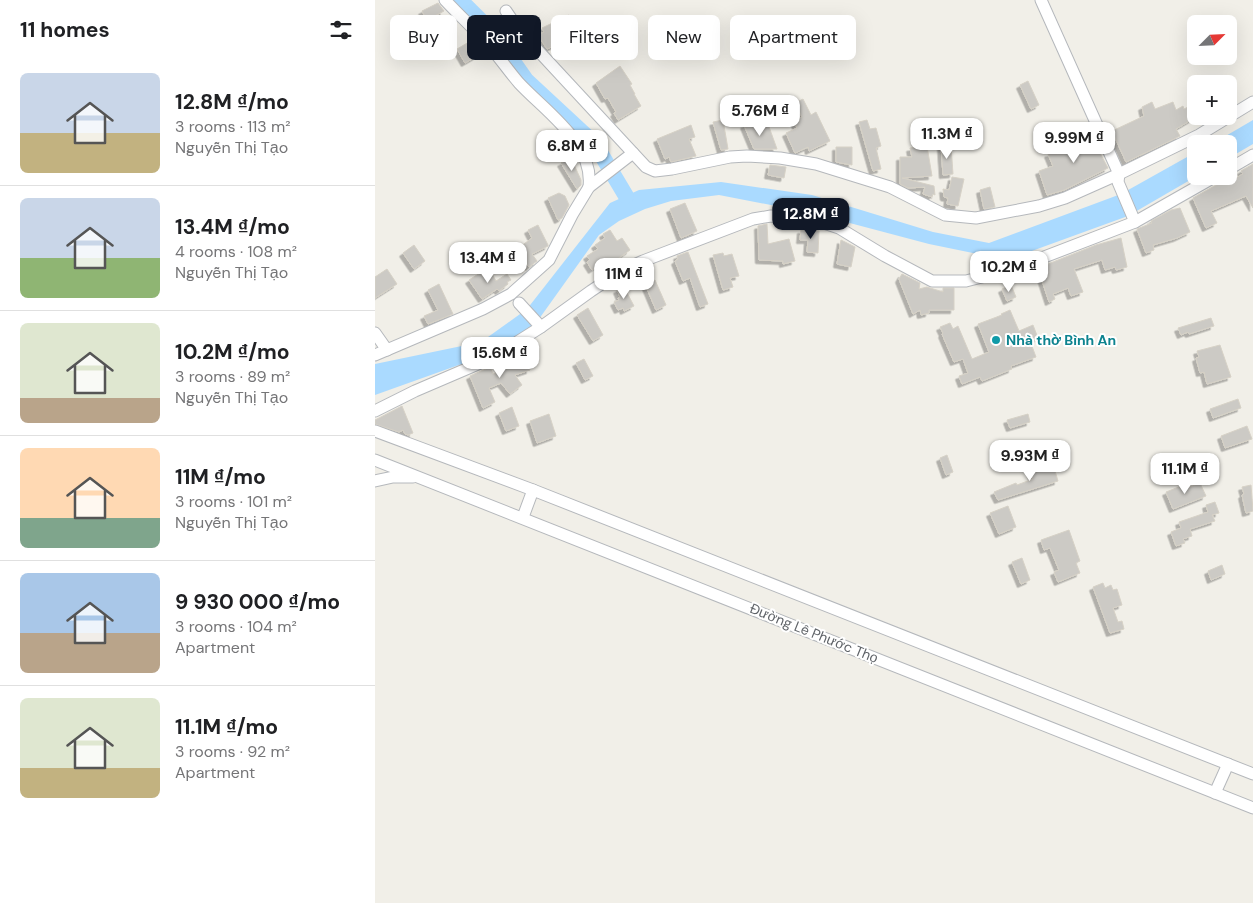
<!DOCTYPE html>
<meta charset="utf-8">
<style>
body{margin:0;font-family:"DM Sans",sans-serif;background:#f6f6f6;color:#202124;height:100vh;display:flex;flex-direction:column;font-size:19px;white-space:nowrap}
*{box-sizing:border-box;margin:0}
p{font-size:16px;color:#757577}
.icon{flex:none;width:28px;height:28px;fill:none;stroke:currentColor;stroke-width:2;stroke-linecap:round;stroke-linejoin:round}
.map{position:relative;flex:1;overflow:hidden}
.drawer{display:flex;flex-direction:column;background:#fff;width:375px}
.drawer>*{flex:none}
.guide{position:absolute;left:15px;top:15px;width:475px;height:45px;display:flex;gap:10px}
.needle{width:32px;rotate:66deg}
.tools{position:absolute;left:812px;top:15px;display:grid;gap:10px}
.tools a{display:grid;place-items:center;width:50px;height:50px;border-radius:8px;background:#fff;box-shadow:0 5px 20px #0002;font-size:25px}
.price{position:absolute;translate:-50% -42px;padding:0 11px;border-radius:10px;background:#fff;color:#222;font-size:16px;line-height:32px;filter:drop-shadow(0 1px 2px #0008)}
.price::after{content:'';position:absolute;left:50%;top:30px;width:15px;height:11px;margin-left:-8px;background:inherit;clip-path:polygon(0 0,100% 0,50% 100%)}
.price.selected{background:#111827;color:#fff}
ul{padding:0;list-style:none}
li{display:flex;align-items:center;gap:15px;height:125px;padding:0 20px}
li+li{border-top:1px solid #e0e0e0}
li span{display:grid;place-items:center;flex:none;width:140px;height:100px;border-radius:8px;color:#555}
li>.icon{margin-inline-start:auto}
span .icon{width:60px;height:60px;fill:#fffc;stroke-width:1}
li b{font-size:21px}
h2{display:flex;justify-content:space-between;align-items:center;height:60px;padding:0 20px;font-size:21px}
.chip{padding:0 18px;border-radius:8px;background:#fff;box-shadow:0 5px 20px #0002;font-size:18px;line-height:45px}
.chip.selected{background:#111827;color:#fff}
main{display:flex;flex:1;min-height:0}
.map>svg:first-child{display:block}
.water{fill:#aadaff}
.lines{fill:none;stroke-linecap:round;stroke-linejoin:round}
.river{stroke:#aadaff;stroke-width:16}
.building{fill:#cccac5;stroke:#d6d1c6;filter:url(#shadow)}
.minor-casing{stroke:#b5b8bc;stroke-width:13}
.minor{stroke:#fff;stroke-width:11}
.culture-dot{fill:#0f9aa8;stroke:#fff;stroke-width:2}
.labels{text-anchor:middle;stroke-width:4;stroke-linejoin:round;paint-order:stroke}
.culture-label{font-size:14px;font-weight:bold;fill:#0d838f;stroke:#fff;text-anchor:start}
.street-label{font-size:14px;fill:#5f6368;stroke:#fff}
</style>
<main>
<section class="drawer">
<h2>11 homes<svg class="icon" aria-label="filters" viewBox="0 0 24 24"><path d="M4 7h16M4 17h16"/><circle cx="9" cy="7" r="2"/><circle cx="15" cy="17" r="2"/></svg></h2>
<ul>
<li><span style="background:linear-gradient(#c9d6e8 60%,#c2b280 0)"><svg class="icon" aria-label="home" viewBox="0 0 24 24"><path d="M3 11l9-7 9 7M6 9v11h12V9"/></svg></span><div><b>12.8M ₫/mo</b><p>3 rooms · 113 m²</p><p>Nguyễn Thị Tạo</p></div></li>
<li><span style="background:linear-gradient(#c9d6e8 60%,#8fb573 0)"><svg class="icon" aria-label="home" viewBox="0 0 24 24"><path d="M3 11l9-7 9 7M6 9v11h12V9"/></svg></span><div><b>13.4M ₫/mo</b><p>4 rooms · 108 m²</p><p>Nguyễn Thị Tạo</p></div></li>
<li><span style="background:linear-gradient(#dfe7d0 75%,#b9a48a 0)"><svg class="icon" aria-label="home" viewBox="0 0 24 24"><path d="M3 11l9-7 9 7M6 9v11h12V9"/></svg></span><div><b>10.2M ₫/mo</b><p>3 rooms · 89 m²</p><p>Nguyễn Thị Tạo</p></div></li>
<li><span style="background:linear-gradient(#ffd9b3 70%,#7fa58c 0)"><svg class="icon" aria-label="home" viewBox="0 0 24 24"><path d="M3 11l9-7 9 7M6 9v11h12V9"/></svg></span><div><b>11M ₫/mo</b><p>3 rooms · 101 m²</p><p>Nguyễn Thị Tạo</p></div></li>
<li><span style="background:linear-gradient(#a9c7e8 60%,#b9a48a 0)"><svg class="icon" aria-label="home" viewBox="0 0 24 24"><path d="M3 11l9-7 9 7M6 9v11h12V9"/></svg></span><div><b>9 930 000 ₫/mo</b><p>3 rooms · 104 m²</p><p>Apartment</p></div></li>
<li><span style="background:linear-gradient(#dfe7d0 70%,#c2b280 0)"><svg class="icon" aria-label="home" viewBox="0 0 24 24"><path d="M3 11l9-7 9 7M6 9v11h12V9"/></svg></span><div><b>11.1M ₫/mo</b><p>3 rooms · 92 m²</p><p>Apartment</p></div></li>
</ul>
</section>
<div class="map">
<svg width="878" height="903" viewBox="0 0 878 903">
<defs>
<filter id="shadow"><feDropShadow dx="-3.5" dy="3.5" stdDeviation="0" flood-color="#0004"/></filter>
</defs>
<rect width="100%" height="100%" fill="#f1efe8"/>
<g class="water">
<path d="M878,120V144L854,158V144H837Z"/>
<path d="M821,152L822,176L753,216L632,260L554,244L437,213L344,195L296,201L270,209L244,221L224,235L159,326L109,356L0,395V364L106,342L152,309L235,203L264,190L346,182L437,195L558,232L614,243L746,194Z"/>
</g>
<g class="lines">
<path class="river" d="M85,0L118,33L151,80L220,144L251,196"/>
</g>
<g class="building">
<path d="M63,3L69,11L52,20L47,11Z"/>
<path d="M194,15L201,29L195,32L197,38L172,49L163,35L169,32L167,28Z"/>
<path d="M94,42L102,56L90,63L82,49Z"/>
<path d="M245,66L257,84L255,85L260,94H259L266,106L243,120L239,113L241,112L233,98L230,99L221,83Z"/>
<path d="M653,81L664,105L656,109L645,85Z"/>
<path d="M428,99L436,115L441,112L455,141L434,151L433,147L420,153L411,133L422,128L419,121L427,117L420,103Z"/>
<path d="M777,102L780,109L798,102L801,110L808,106L809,109L821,103V117L801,129L805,136L751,162L737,131L769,116L767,107Z"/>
<path d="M348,120L353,149L346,150L338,122Z"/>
<path d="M492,120L495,129L501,128L506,146L501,148L506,169L498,171L484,122Z"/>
<path d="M380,121L382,128L393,124L402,149H379L369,125Z"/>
<path d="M316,125L320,137L314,139L321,156L296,162L294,157L290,159L282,139Z"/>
<path d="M716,129L724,148L723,149L725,153L733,168L689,190L672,195L664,171L678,166L673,154L681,152L682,154L700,146L696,138Z"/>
<path d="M576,145L578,174L568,175L566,146Z"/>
<path d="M552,146L557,176L527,178L559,186L560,195L558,194L557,197L548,194L550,187L533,188L525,184V157H537L535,148Z"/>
<path d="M461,147H477V165L461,162Z"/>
<path d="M196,158L206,180V185L202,189L186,163Z"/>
<path d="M878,164V208L871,196L836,211L842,223L831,228L818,198L841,185L851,181L852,183L868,174L866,171Z"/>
<path d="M395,165L411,167L409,178L393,175Z"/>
<path d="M577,177L589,179L583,206L572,204L573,198L569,197L568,189L574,190Z"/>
<path d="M615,187L620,207L609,209L605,190Z"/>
<path d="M184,193L190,196L194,205L187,218L183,220L173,198Z"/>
<path d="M310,203L322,231L306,238L295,209Z"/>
<path d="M805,208L815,232L802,238L778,245L779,250L771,253L762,229L777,223L776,221L796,210Z"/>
<path d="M392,224L393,244L414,239L420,261L408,264V261L384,260L383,226Z"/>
<path d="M163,225L173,245V246L157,254L162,261L154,267L148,260L141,265L136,259L143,253L141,250L157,238L153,230Z"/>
<path d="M235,230L242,241L247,238L255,250L234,265L236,269L228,274L223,266L217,270L212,262L215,260L212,256L223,249L220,245L230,238L228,234Z"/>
<path d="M426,230L444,231L443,253L432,252L433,240H425Z"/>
<path d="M746,238L752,267L741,270L740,267L730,270L727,260L699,269L708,292L696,296L693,288L678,294L680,299L674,302L663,268L721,245Z"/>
<path d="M466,240L480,247L476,267L462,264Z"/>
<path d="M39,245L50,261L39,269L28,253Z"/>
<path d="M313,252L333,304L325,307L315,278L308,281L300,261L303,259L302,256Z"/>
<path d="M348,253L349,256L357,254L364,276L355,278L358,287L348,290L338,255Z"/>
<path d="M12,269L22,284L0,298V277Z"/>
<path d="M116,272L121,281L132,274L136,280L132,282L133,284L124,291L122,289L107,299L94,280L105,273L108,277Z"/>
<path d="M527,274L545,283L544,289L552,287L568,292V288H579V310H554V313L546,315L545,310L538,314L524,279Z"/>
<path d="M280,280L291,305L281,310L270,284Z"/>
<path d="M64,284L78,314L53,324L49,316L63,310L53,290Z"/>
<path d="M636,285L641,297L632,301L627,289Z"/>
<path d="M249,287L259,306L249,311L248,308L243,310L239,302L244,300L243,298L245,297L242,290Z"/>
<path d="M213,308L228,335L218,341L202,315Z"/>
<path d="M635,310L644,331L658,325L663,338L655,341L661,357L636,366L637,369L607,381L605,377L587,384L584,376L593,373L588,359L579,362L567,334L568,333L565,327L575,323L578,329L583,326L597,359L614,352L603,324L627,315L626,314Z"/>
<path d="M836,318L839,326L814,334L813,332L806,335L803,328Z"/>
<path d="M845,345L856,377L832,384L829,372L825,373L821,358L824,357L822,351Z"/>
<path d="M149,351L155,370L140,375L147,385L135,394L126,383L114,388L120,402L108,408L95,376L115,367L118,374L137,366L133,357Z"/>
<path d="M209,359L218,376L210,380L201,363Z"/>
<path d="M863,399L866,408L838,418L835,409Z"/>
<path d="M27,406L38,433L33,435L30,434L28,430L24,432L0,424V420L4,418Z"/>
<path d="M137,407L144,426L131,431L124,413Z"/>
<path d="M174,414L181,436L162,443L155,421Z"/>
<path d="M653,414L655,422L635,428L632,420Z"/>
<path d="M872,426L877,439L850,448L846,436Z"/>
<path d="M572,455L578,472L571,475L565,458Z"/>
<path d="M678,464L683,481L623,500L619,492L641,483L642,485L658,479L655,471Z"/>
<path d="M825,483L831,496L798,509L791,492L809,485L810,489Z"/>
<path d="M876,485L878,511L871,513L867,495L869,494L867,487Z"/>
<path d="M840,502L844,513L837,515L840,521L815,529L817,536L808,539L810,543L801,546L796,532L806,528L804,522L833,512L831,505Z"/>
<path d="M633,506L641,527L624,534L615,513Z"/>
<path d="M694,530L705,561L701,563L705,573L683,582L679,572L684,570L675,548L669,550L666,540Z"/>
<path d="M647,558L655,580L646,584L637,562Z"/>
<path d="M847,565L850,574L836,580L833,571Z"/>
<path d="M728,583L730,588L736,585L738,590L742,589L747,605L738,608L743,622L747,621L749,629L735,633L718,587Z"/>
</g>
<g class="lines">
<g class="minor-casing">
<g id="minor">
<path d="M70,0C83,14 97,27 110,41C122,54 132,69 144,83C171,112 219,143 214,187"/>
<path d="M666,0L744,174L743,182L760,222"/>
<path d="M131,11L144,30L258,153"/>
<path d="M854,169L878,155"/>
<path d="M144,303L166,327"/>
<path d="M0,333L12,350"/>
<path d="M0,355L108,309L136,294L174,260L197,215L214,187L258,153L271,167L280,171L297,169L355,157L372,156L405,158L441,164L515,187L570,215L601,218L664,206L690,198L744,174L824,135L878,102"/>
<path d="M0,411L40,391L117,358L166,327L216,291L246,271L268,261L378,219L396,216L440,220L464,228L510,256L557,281H591L638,269L760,222L841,176"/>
<path d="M0,431L158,490L878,774"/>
<path d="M0,460L878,808"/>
<path d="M0,481L18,477H38"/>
<path d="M148,517L158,490"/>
<path d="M840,793L853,764"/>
</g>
</g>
<use href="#minor" class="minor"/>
</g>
<circle class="culture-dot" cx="621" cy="340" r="5"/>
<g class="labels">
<g class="culture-label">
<text x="631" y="345">Nhà thờ Bình An</text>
</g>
<g class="street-label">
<text transform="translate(439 633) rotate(22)" y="5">Đường Lê Phước Thọ</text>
</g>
</g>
</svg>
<div class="tools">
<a><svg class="needle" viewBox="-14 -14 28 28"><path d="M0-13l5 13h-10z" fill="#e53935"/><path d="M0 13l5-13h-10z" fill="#757577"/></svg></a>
<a>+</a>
<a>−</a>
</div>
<b class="price" style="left:385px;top:137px">5.76M ₫</b>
<b class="price" style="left:572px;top:160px">11.3M ₫</b>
<b class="price" style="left:699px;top:164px">9.99M ₫</b>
<b class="price" style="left:197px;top:172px">6.8M ₫</b>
<b class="price selected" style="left:436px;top:240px">12.8M ₫</b>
<b class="price" style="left:113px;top:284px">13.4M ₫</b>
<b class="price" style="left:634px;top:293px">10.2M ₫</b>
<b class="price" style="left:249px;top:300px">11M ₫</b>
<b class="price" style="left:125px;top:379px">15.6M ₫</b>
<b class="price" style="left:655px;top:482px">9.93M ₫</b>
<b class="price" style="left:810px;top:495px">11.1M ₫</b>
<div class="guide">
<a class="chip">Buy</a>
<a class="chip selected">Rent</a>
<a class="chip">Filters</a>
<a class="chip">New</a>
<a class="chip">Apartment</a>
</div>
</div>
</main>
